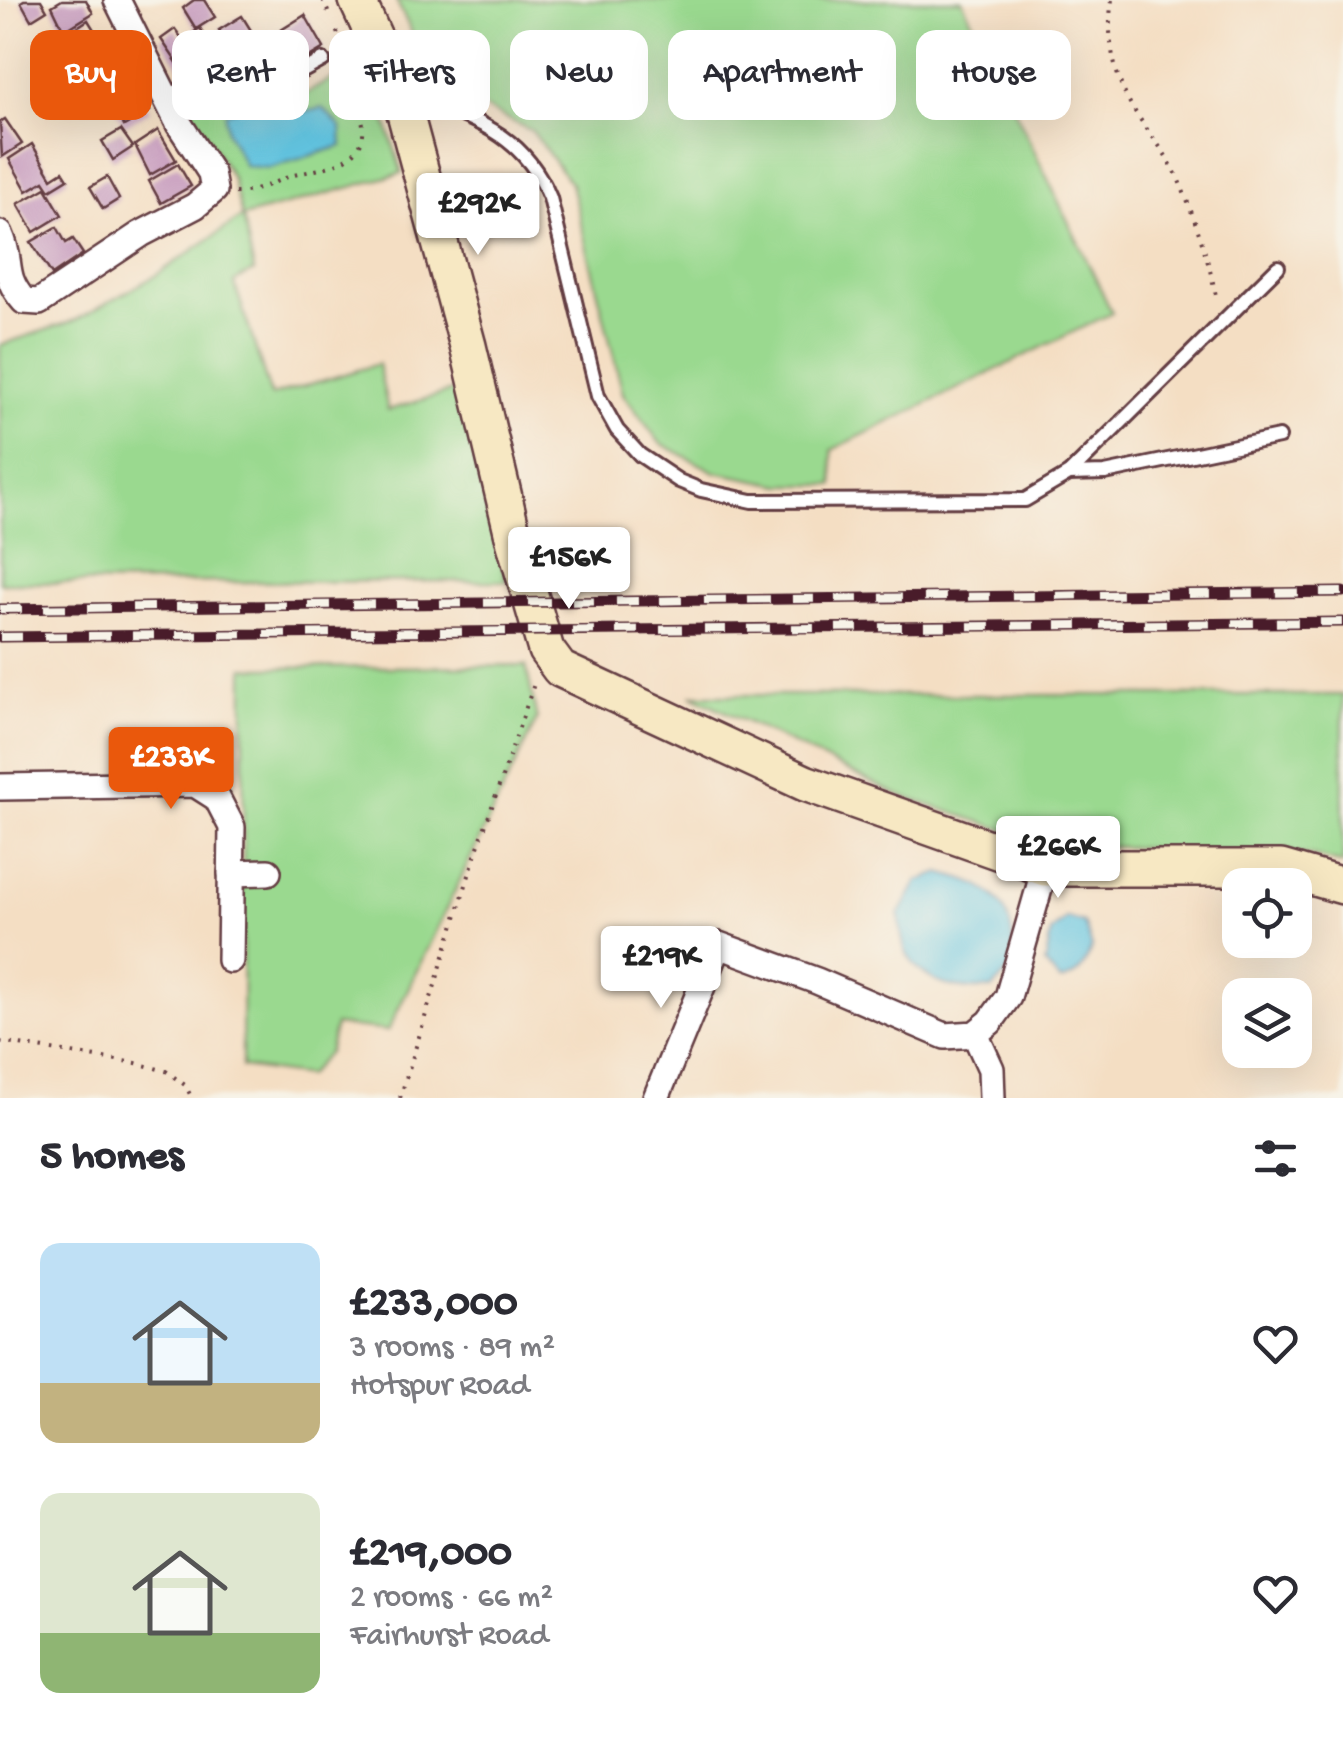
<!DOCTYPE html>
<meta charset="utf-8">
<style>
body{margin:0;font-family:"Gochi Hand",sans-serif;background:#f7f7f7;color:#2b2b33;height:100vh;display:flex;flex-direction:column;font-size:38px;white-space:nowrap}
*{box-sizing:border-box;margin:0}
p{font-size:32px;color:#7c7c81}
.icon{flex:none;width:55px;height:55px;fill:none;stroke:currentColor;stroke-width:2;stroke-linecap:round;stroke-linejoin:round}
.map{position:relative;height:1098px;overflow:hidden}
.drawer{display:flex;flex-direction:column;background:#fff;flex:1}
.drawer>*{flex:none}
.hud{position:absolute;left:30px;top:30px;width:1285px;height:90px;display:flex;gap:20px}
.buttons{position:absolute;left:1222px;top:868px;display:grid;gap:20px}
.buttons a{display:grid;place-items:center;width:90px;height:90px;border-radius:20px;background:#fff;box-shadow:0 10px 40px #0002;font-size:50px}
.price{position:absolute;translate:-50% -85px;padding:0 22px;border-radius:10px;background:#fff;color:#222;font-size:32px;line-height:65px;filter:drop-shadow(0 2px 5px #0008)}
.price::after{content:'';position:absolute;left:50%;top:60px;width:30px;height:22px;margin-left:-15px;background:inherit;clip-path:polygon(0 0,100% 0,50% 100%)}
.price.active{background:#ea580c;color:#fff}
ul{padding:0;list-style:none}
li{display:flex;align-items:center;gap:30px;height:250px;padding:0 40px}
li span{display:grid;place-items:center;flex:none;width:280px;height:200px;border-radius:20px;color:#555}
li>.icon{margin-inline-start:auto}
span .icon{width:120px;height:120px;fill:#fffc;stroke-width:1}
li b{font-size:42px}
h2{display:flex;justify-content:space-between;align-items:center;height:120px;padding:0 40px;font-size:42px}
.chip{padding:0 35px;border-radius:20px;background:#fff;box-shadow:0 10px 40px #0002;font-size:35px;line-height:90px}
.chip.active{background:#ea580c;color:#fff}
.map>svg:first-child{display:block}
.green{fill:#9ad98f;stroke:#727c5d;stroke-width:2.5}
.water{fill:#62c4e0;stroke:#567286;stroke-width:2.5}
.building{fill:#c69abd}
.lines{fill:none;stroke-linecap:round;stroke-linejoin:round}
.lane-casing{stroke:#643c42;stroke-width:18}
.street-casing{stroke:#643c42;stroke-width:30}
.secondary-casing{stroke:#643c42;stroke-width:40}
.path{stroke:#643c42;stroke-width:4;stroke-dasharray:2.5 8;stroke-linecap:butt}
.lane{stroke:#fff;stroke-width:12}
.street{stroke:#fff;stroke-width:25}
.secondary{stroke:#f7e8c3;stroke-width:35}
.rail-casing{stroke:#4a1f2b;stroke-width:11}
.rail{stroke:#f7f3e8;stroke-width:8;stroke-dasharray:22;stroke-linecap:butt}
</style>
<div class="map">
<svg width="1343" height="1098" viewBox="0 0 1343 1098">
<rect width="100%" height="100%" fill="#f7f3e8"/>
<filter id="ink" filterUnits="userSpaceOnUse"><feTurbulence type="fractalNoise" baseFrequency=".01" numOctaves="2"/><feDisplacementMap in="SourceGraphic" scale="20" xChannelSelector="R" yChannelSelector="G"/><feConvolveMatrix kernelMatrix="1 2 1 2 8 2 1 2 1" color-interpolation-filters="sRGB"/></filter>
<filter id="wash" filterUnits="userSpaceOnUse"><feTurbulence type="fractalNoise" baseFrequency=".0048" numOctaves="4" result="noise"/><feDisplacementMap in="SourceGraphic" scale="40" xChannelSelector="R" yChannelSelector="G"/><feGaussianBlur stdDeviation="2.25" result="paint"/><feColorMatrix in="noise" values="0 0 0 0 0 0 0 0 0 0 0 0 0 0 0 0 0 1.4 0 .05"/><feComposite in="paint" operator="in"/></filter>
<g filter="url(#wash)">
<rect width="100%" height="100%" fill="#f4dec3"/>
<g class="green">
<path d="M396,0H962L1112,313L832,450L834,485H781L715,472L660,443L623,394L571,184L532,131L411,72L412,33Z"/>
<path d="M357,64L387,125L402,173L243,217L254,271L234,282L271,396L378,364L388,410L462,388L507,581L0,583V345L76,320L155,276L242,217L232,178L186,101L235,84L298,89L302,96Z"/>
<path d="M526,666L537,719L388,1031L335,1025L328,1053L307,1076L242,1067L244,668Z"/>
<path d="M691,695H1343V864L1309,855L1048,844L898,795Z"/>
</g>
<g class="water">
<path d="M244,105L305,112L323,108L341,127L342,146L269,168L245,166L227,132L225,113Z"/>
<path d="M940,873C999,888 1013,903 1014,964L992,989C958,990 926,987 907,954C901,944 901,927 899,915L918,881Z"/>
<path d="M1067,918L1084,923L1092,947C1085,965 1080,977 1060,981L1045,964L1051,932Z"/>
</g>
<g id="blocks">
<g class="building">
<path d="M24,0H41L47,10L31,20L21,2Z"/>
<path d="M62,0H86L93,13L64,31L52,6Z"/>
<path d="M194,0H204L215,17L196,29L183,8Z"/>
<path d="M305,15L324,48L289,69L270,37Z"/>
<path d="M242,16L262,48L239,63L219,30Z"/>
<path d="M88,20L106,49L78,66L62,37Z"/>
<path d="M200,28L215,51L184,73L161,39L175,29L183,40Z"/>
<path d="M105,55L115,72L119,70L127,83L98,100L82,70Z"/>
<path d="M56,67L63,80L49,89L41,76Z"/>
<path d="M134,83L150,111L124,126L109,97Z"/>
<path d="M5,119L22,144L2,157L0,122Z"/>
<path d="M121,130L133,147L113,160L102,141Z"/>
<path d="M158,130L176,160L150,175L135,145Z"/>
<path d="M32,144L52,178L63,171L68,179L50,190L44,181L27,191L9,159Z"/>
<path d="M178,164L191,186L161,203L149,181Z"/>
<path d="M107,177L119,199L103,209L90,187Z"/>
<path d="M46,188L62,215L34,232L18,204Z"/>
<path d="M57,227L66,243L73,239L83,254L52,275L31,242Z"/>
</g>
</g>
</g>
<g filter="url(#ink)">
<use href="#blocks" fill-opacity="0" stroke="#643c42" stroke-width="2.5"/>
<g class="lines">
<g class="lane-casing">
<g id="lane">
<path d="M404,92C467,118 522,129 550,198L598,396L617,430L640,455L679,481L701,490L752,501L1025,500L1069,474L1278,267"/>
<path d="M166,98L207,74L222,71L276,77L296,75L323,60"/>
<path d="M1069,474L1105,473L1279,437"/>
</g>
</g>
<g class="street-casing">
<g id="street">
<path d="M0,234C13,262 1,275 24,301L39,302L141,234L195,206L214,190L211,173L179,124L117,0"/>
<path d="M0,787L195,784L217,798L232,827L230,960"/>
<path d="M231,873L268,872"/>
<path d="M975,1034L991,1069L992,1098"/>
<path d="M656,1098L719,945L817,981L945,1036L975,1034L990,1022L1008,997L1045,868"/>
</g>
</g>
<g class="secondary-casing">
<path id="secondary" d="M357,0L398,89L406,117L468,346L515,544L546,650L560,669L805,783L1045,868H1281L1343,886"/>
</g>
<g class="path">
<path d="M323,0L329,14"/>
<path d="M1112,0C1106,33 1113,75 1131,105C1145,129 1165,150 1177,176C1194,215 1209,260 1217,301"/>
<path d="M235,193C257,193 274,181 294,175C321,168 367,164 363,125C362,115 355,106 353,96C347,72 345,50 335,27"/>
<path d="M0,1042L136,1063L166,1071L185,1085L192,1098"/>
<path d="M400,1098L475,856L534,684"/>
</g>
<use href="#lane" class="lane"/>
<use href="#street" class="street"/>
<use href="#secondary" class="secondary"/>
<g class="rail-casing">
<g id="rail">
<path d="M0,609L1343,592"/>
<path d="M0,637L1343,622"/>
</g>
</g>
<use href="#rail" class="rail"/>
</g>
</g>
</svg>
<div class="buttons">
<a><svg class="icon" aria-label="locate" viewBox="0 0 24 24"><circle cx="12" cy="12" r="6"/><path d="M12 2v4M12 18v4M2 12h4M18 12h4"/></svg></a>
<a><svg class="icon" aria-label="layers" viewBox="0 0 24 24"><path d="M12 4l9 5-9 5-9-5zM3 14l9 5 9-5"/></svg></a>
</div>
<b class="price" style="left:478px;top:258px">£292K</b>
<b class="price" style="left:569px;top:612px">£156K</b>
<b class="price active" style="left:171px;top:812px">£233K</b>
<b class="price" style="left:1058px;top:901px">£266K</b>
<b class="price" style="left:661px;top:1011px">£219K</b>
<div class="hud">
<a class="chip active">Buy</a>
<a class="chip">Rent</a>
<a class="chip">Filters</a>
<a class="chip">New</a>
<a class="chip">Apartment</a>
<a class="chip">House</a>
</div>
</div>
<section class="drawer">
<h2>5 homes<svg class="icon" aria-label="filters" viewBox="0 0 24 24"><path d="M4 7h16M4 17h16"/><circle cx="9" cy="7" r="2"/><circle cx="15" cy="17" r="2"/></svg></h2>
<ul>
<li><span style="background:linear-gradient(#bfe0f5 70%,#c2b280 0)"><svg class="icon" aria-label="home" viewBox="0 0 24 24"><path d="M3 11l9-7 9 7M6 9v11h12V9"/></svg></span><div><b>£233,000</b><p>3 rooms · 89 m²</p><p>Hotspur Road</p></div><svg class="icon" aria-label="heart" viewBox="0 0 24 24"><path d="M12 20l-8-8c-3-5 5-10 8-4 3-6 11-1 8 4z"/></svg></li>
<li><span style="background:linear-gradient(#dfe7d0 70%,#8fb573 0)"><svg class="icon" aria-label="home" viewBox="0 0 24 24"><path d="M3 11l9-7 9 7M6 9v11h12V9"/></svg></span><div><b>£219,000</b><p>2 rooms · 66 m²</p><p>Fairhurst Road</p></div><svg class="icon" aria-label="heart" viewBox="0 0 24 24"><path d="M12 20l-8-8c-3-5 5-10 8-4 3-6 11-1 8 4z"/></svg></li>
</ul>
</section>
